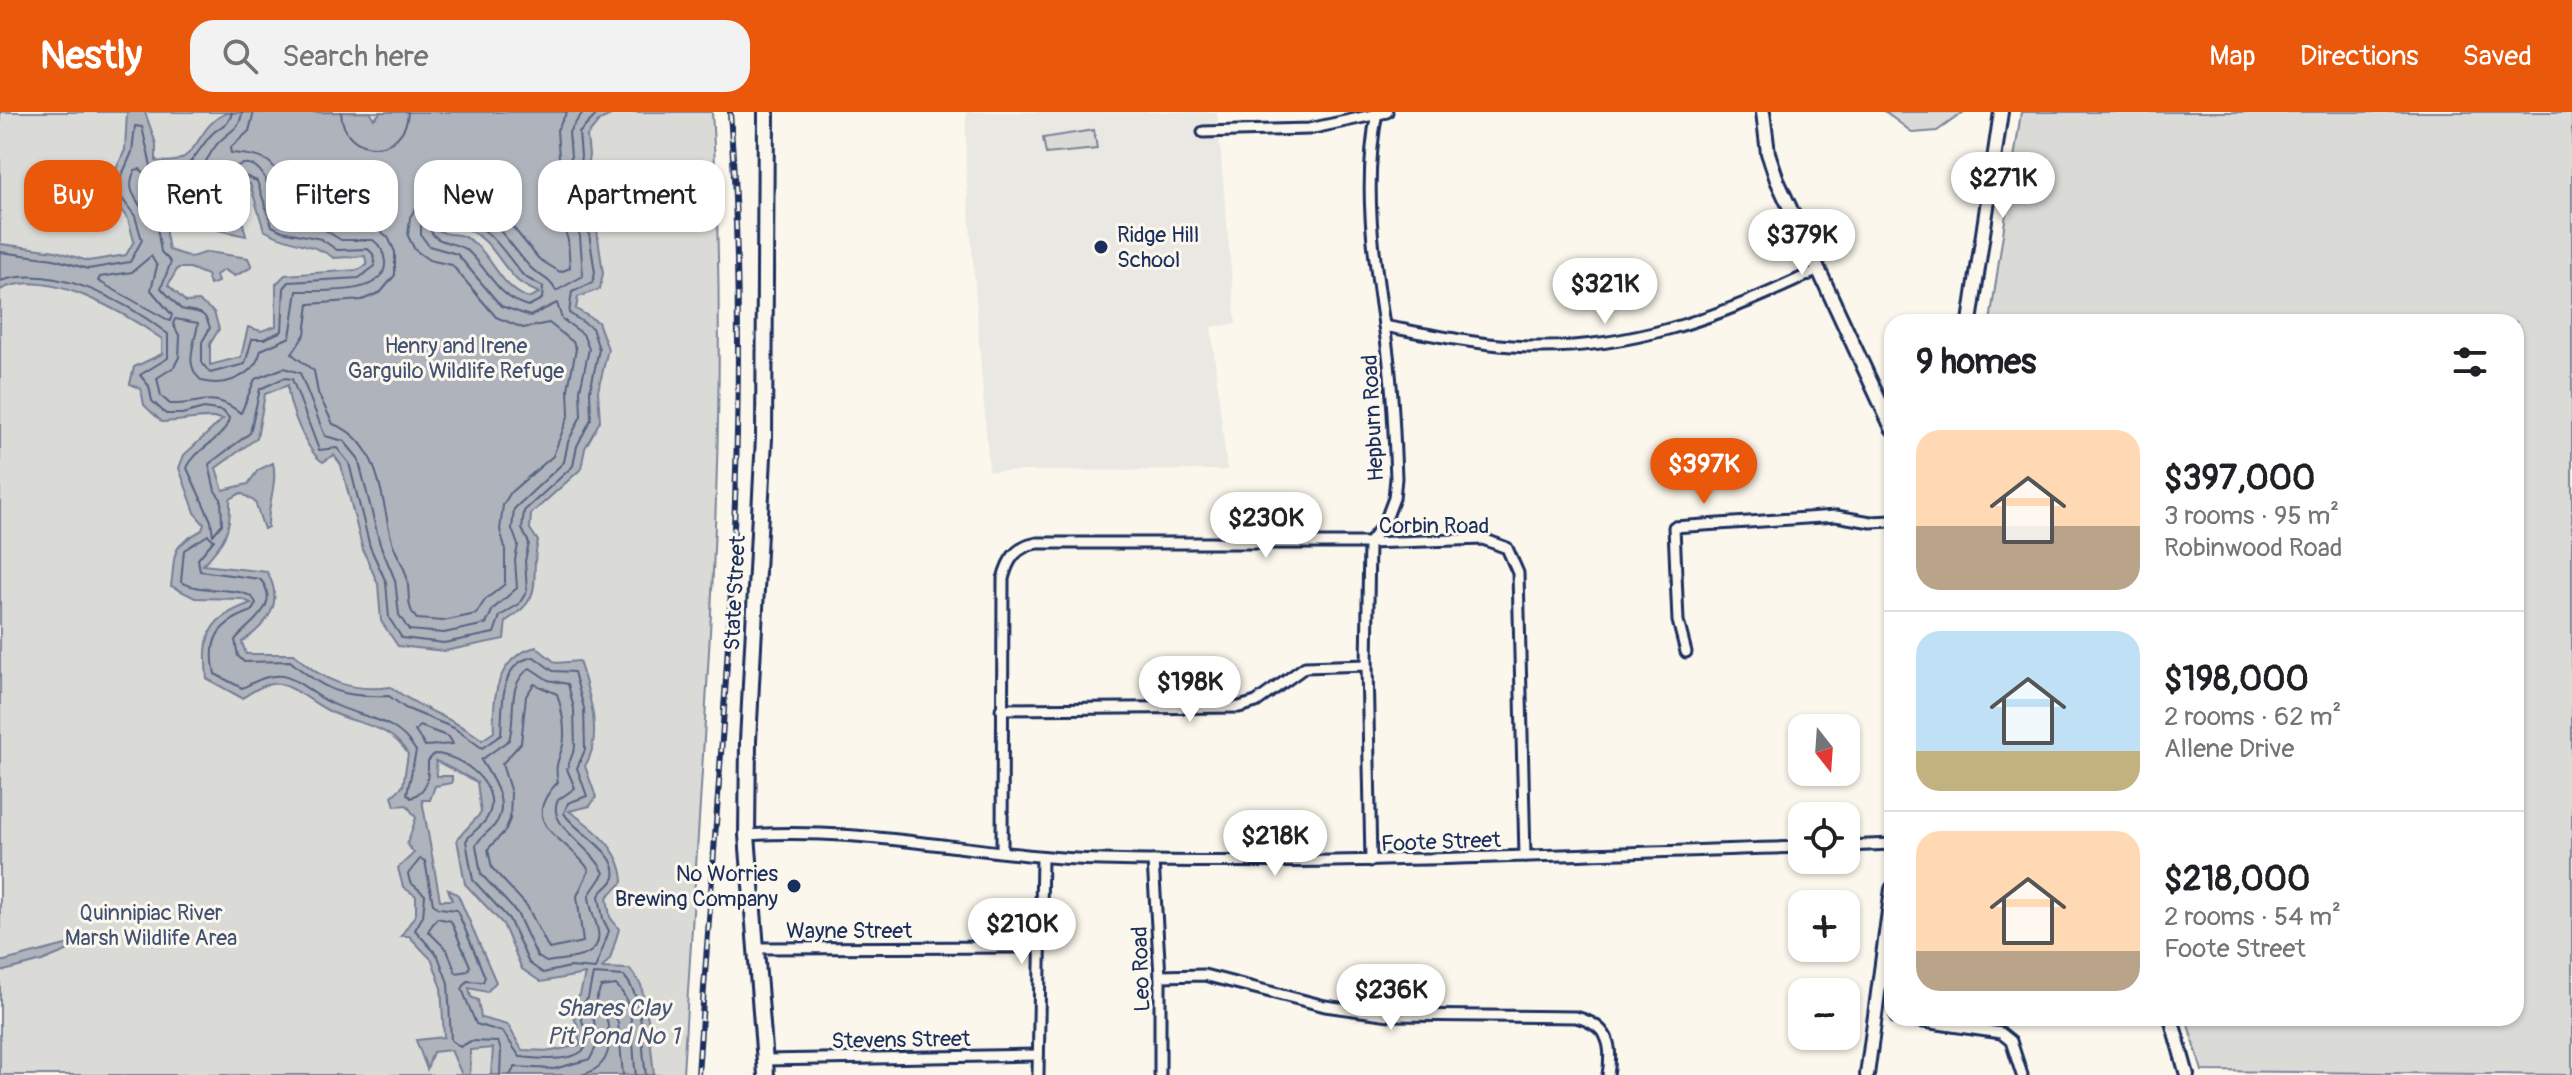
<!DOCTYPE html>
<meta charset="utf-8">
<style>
body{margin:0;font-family:Pangolin,sans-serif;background:#f2f2f2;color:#202124;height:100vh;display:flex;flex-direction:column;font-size:30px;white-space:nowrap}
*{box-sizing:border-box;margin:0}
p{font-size:26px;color:#757577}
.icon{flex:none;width:44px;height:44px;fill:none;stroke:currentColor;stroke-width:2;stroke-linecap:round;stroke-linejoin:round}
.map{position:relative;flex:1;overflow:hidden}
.side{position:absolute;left:1884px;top:202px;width:640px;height:712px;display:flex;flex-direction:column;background:#fff;border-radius:24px;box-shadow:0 2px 6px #0004}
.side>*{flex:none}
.guide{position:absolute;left:24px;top:48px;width:760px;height:72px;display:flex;gap:16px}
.needle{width:52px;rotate:163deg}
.tools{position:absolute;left:1788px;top:602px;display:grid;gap:16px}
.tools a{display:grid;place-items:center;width:72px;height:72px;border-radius:16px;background:#fff;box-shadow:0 2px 6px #0004;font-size:40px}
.price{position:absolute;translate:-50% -68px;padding:0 18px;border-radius:28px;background:#fff;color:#222;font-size:26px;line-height:52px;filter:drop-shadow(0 2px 4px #0008)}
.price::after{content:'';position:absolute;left:50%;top:48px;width:24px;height:18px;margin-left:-12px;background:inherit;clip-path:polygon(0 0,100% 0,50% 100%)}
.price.active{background:#ea580c;color:#fff}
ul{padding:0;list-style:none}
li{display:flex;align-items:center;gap:24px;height:200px;padding:0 32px}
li+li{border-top:2px solid #e0e0e0}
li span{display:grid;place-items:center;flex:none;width:224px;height:160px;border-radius:24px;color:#555}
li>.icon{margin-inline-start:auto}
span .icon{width:96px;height:96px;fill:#fffc;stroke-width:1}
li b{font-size:34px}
h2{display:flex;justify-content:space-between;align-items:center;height:96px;padding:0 32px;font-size:34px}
.chip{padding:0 28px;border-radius:24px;background:#fff;box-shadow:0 2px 6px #0004;font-size:28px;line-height:72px}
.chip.active{background:#ea580c;color:#fff}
header{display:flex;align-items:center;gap:48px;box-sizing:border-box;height:112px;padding:0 40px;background:#ea580c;color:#fff}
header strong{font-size:38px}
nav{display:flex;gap:44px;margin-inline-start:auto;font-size:28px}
.search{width:560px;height:72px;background:#f2f2f2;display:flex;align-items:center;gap:20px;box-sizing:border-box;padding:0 28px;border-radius:24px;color:#757577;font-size:30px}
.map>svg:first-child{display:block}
.built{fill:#eae8e2}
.green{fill:#dadad7;stroke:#7a849a;stroke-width:2}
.water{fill:#afb3bb;stroke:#747e96;stroke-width:2;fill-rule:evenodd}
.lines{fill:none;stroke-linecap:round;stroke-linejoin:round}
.shore{stroke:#566483;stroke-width:2}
.minor-casing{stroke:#1b2f5e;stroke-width:15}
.secondary-casing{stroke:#1b2f5e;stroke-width:18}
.primary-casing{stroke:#1b2f5e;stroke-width:20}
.minor{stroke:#fbf7ec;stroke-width:9}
.secondary{stroke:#fbf7ec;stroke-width:12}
.primary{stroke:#fbf7ec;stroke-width:14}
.rail-casing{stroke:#1b2f5e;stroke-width:6}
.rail{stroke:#fbf7ec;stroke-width:3;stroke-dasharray:9;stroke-linecap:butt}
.poi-dot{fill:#1b2f5e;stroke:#fbf7ec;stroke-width:3}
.labels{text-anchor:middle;stroke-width:6;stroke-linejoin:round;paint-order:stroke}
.poi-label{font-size:22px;fill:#1b2f5e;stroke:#fbf7ec;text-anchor:start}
.park-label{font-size:22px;fill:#415176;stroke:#fbf7ec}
.street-label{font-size:22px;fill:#1b2f5e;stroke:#fbf7ec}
.water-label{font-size:24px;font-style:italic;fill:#47577a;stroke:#fbf7ec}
</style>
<header>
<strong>Nestly</strong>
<div class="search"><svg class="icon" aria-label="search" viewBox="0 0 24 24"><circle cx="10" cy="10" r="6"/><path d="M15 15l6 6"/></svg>Search here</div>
<nav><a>Map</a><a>Directions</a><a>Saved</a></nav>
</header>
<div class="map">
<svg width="2572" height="963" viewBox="0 0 2572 963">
<rect width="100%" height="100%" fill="#fbf7ec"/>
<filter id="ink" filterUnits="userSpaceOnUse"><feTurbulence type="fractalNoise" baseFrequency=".0125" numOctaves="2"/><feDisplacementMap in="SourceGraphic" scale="16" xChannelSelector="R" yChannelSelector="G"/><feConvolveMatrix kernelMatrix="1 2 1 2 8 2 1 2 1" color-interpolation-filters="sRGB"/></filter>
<g filter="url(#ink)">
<path class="built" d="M966,0H1217L1236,212L1211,215L1227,358L989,359L966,59Z"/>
<g class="green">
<path d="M0,0H712C733,320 701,643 683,963H0Z"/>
<path d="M1885,0H1964L1937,19L1913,21Z"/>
<path d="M2021,0H2572V963L2202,959L2186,906H2516V210H1990Z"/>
<path d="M1094,18L1097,37L1046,42L1043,26Z"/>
</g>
<g class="water">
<path d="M127,0H145L156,32V49C202,56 192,15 227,1C242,0 346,0 370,0L374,7L381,0H617L600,8L587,24L589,43L583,82L597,118L603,161L600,177L578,185L576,197L598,210L608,237L598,279L600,309L585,336L581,357L531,402L530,417L538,429C528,468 548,483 506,509L504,527L445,539L398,534L381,509L378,472L363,438L341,353L334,343L323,350C307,341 287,291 288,273L265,282L257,326L216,356L223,378L248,372L258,358L273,351C278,370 267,394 268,415L264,417L255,390L241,381L230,387C231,419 225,430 203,453L267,460C285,491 268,512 242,530L246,542H294C323,570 351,580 391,575C420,598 453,605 482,628L494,620C492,584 497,545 536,535L556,551L579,549C589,580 604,625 585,654L596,685L590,694L569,699C594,716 622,738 623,770L607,785L610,805L619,817L610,847L602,856L630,857L641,873L648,907L654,963H491L493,936L470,938V963H462L451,938L433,940L427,957L416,928L444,925L441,874L432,848L409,824H401L416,802V784L403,775L398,756L414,741L407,732L416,706L407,693L395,694L392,684L403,674L408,642C388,610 357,614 327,598C313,591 298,577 283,573C268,568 254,579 242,586L207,567C203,521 208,507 251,491L242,487L195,486L171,474C176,440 169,436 202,418L204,412L196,403L179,356L184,343L223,307C202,303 183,310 162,310L144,293L141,277L130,272L134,255L162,242V227C125,201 46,154 0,178V132L56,139L88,149L126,143L134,129L128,107L114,89L111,68L125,38ZM241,71L250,72L264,118C287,132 312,130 334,146L365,144L367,153L358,158L285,163L276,172V214L261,219L248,215L241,245L210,253V232L219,217L214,200L199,189L186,190L168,173L178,156H190L207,163L210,173L218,170L216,163L224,158L235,164L252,155L248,146L208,140L191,145L169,138L165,116L171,105L197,102L218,118L246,124L237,87ZM458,112C495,129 493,144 517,168C523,174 532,177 539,181L528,186C496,173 493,140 465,125C456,120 445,125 436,116ZM436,649L477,670L481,701L457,727L465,772L503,812L522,857L541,870L585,862L580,883L569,895L577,912L580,933L552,939L522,938L508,913L481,906L478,888L471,885L469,876L487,880L496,870L458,783L448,777L452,788H440L422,688H430L435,674L452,671V664H437Z"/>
<path d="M108,822L42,849L0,860V850Z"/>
</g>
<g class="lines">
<g class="shore">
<path d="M242,0C241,16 230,19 220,29C211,37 207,51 198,60C183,74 153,71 140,57L135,58C125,79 136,85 146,103L151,104C169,76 193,85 217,93L227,60C264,31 271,85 280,107L325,118L341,128H373C381,134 384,140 385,150C387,185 319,178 297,179L290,225L261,238C256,262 227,276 202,269C182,253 196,230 198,211L175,207L173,212L180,225L179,245L174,255L157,266L161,284L170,292C204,293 210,278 241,301L255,267L284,256L300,261L325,324L344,329L358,346L380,432L395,468L399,503L409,518L444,521L486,512L493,497L517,476L515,448L518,433L512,417L514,397L564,350L568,330L581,304L580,278L589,237L583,222L562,207L557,191L530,204L501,194L457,142L429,134L421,123V111L432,98C485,85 500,121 529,154C539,165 549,165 556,179L583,164L580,124L565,85L571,44L569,20L583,0"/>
<path d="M254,0L249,19L230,36L231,41C287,45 270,57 291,98L328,106L344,116H376L388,125L395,140V163L381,180L362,188L309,192L305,222L292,242L314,259L318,281L333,312C379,328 381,384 391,426C394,440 404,452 407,466C410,481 406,496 417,507L443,509L476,502L485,488L505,472V435L500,418L503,393L511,380L553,344L569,302L568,277L576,237L573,230L549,211L523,216L496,205L452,153L429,148L415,138L408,124L410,105L417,94L430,86L469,84L502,102L539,147L560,160L570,156L568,128L553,83L559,45L557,18L567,0"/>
<path d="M341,0C343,47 406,46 408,0"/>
<path d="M242,63L257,69L272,114L282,119L321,127L337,138L368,137L373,142L375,154L359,166L289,170L284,176L282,219L264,227H252L245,252L210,261L202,251V230L210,216C205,197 197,201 181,197L161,176L171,150L161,140L157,115L168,98L196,94L221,111L234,114L229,88L234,68Z"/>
<path d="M458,104C490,115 501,136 521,161C527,168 536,170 543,175L542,187L528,194C498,186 490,160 469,140C457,128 433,134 430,115L434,109Z"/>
<path d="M0,140L54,147L88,157L130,150L142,128L135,104L121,85L119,70L132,40L135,14L142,15L151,54C186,73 193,43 211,23C219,14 230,13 232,0"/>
<path d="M151,144L157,154L151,178L172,203L170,209L98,169L100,165L132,160Z"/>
<path d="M0,169C56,152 124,188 168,222V246L140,263L149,274L152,289L166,302H182L204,296L223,299L229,306C226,327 195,336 187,356L211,409L213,423L222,412L221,387L215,379L209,352L250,321L260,277L284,266L292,267L319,338L337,336L349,351L370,435L386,470L389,506L402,526L444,531L494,521L500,504L519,492L527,479L525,449L529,431L522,417L524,399L573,354L577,334L591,307L590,279L599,237L592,216L569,201L572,180L592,171L595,161L589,121L575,84L581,44L579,21L599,0"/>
<path d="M208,423L214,428L198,447L200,459L260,467C283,494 249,510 235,528L238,544L244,550L290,549C325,579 343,586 389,584L405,596L454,616L482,636L501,623C503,596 498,550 534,545L553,559L574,560L584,596L585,638L577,656L587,684L568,691L564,701C572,718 620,740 614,765C613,772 602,777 599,784L603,807L609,819L595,857L570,855L543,861L529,851L509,807L473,768L466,729C471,720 482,715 487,706C505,675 461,642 434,642L428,649C428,669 429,677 411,686L407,682L416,639C395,603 359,607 327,589C313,582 298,567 283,564C267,562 255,570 242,576L215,562C207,526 219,511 252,499L256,491C249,472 204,483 181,470L184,438Z"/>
<path d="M530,556L548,568L568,572L574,597L575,635L567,657L575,676L558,688C545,713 592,734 604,761L589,783C589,796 596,807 598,819C603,849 565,846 546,850L537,844L517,801L481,762L476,733C480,725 487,721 494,714C512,692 491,665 481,648L509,628C517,604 505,573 530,556Z"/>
<path d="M534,572L557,582C562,596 566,619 563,633C559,648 554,653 558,670C515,714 568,725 589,758L577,784L583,830L549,837L527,794L492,756L488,737L505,719L510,707L511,681L502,652L521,631L526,584Z"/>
<path d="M420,614L449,625L453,632L425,634L415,619Z"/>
<path d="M437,806L451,809L470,854L468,859L456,861L447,838L428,819Z"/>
<path d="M500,963L501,938L498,930L471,929L460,935L451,928L448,871L438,844L415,818L423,804L425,783L410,770L408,762L420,747L425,749L433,792L439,796L457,798L485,865L483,870L467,869L462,877L476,912L503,920L520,945C538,947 581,952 588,931L579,896L588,886L593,862L624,864C646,889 640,931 646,963"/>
<path d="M510,963L515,955L554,957L590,947L598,931L592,898L601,875L616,873C637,891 631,937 636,963"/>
<path d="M581,963C614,955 612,927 605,900L611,893L618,911L623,963"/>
</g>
<g class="minor-casing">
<g id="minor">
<path d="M1203,20L1309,17L1387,0"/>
<path d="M1384,214C1427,222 1469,231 1512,234C1622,242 1721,205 1818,158"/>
<path d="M1686,540L1678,509L1674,415L1836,404L1871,410L1892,409"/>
<path d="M1001,597L1239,595L1256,590L1305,555L1367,553"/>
<path d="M747,723C866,714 984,745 1102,748C1335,754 1569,742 1802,735"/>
<path d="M1846,734L1892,732"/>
<path d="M1002,738L1003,467C1008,447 1016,435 1037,431H1369L1483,427L1507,436L1518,461L1525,744"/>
<path d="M1153,749L1160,864V963"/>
<path d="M1371,749L1367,553L1369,431L1385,410L1394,386L1396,366C1394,315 1392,263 1384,213C1373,140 1363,73 1377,0"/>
<path d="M755,836L1038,835"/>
<path d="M1160,864L1204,863L1325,894L1390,903L1576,905C1609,914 1613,932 1608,963"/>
<path d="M1896,906L2001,921L2011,929L2022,963"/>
<path d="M765,948L1038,943"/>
<path d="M1038,963L1042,746"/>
</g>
</g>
<g class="secondary-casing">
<g id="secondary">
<path d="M1763,0L1768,41L1777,68L1892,316"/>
<path d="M1970,210L2001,0"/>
<path d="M2171,906L2187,963"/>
<path d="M1867,963L1892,777"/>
</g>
</g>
<g class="primary-casing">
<path id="primary" d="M766,963L747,723L748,629L764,326L766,0"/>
</g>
<use href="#minor" class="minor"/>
<use href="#secondary" class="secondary"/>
<use href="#primary" class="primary"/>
<g class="rail-casing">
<path id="rail" d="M698,963C719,643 754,321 730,0"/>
</g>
<use href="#rail" class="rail"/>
</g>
</g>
<g class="poi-dot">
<circle cx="1101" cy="135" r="8"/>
<circle cx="794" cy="774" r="8"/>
</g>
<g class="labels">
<g class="poi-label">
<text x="1117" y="130">Ridge Hill<tspan x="1117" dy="25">School</tspan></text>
<text x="778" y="769" text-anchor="end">No Worries<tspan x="778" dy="25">Brewing Company</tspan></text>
</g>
<g class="park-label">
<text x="456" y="241">Henry and Irene<tspan x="456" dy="25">Garguilo Wildlife Refuge</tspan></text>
<text x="151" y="808">Quinnipiac River<tspan x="151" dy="25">Marsh Wildlife Area</tspan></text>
</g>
<g class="street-label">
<text transform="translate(1372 306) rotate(-93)" y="8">Hepburn Road</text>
<text x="1434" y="421">Corbin Road</text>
<text transform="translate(734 481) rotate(-87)" y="8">State Street</text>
<text transform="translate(1441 729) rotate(-2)" y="8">Foote Street</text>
<text x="849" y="826">Wayne Street</text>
<text transform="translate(1140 857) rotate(-92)" y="8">Leo Road</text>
<text transform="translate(901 927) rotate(-1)" y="8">Stevens Street</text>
</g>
<g class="water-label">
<text x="613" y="904">Shares Clay<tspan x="613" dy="28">Pit Pond No 1</tspan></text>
</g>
</g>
</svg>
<div class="tools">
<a><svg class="needle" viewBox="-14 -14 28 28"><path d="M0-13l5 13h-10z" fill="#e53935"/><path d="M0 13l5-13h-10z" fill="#757577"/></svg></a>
<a><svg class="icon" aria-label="locate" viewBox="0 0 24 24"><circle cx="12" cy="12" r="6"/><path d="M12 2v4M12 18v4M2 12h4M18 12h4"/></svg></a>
<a>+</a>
<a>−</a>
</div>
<b class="price" style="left:2003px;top:108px">$271K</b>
<b class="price" style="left:1802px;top:165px">$379K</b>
<b class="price" style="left:1605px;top:214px">$321K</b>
<b class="price active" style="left:1704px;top:394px">$397K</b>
<b class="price" style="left:1266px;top:448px">$230K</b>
<b class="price" style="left:1190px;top:612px">$198K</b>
<b class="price" style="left:1275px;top:766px">$218K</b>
<b class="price" style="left:1022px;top:854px">$210K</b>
<b class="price" style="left:1391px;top:920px">$236K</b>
<div class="guide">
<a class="chip active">Buy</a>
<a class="chip">Rent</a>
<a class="chip">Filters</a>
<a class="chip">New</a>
<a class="chip">Apartment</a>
</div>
<section class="side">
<h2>9 homes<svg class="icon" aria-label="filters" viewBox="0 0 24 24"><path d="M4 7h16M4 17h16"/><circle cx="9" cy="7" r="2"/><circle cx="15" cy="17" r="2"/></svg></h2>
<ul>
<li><span style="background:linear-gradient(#ffd9b3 60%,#b9a48a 0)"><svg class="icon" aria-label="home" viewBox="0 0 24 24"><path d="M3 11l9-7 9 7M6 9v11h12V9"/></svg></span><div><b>$397,000</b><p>3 rooms · 95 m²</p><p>Robinwood Road</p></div></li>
<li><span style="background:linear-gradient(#bfe0f5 75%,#c2b280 0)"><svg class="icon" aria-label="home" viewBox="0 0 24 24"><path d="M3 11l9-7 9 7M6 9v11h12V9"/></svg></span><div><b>$198,000</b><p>2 rooms · 62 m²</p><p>Allene Drive</p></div></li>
<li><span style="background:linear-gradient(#ffd9b3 75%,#b9a48a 0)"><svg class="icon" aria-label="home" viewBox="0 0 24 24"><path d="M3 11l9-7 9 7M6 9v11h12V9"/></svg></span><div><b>$218,000</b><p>2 rooms · 54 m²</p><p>Foote Street</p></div></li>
</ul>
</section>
</div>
